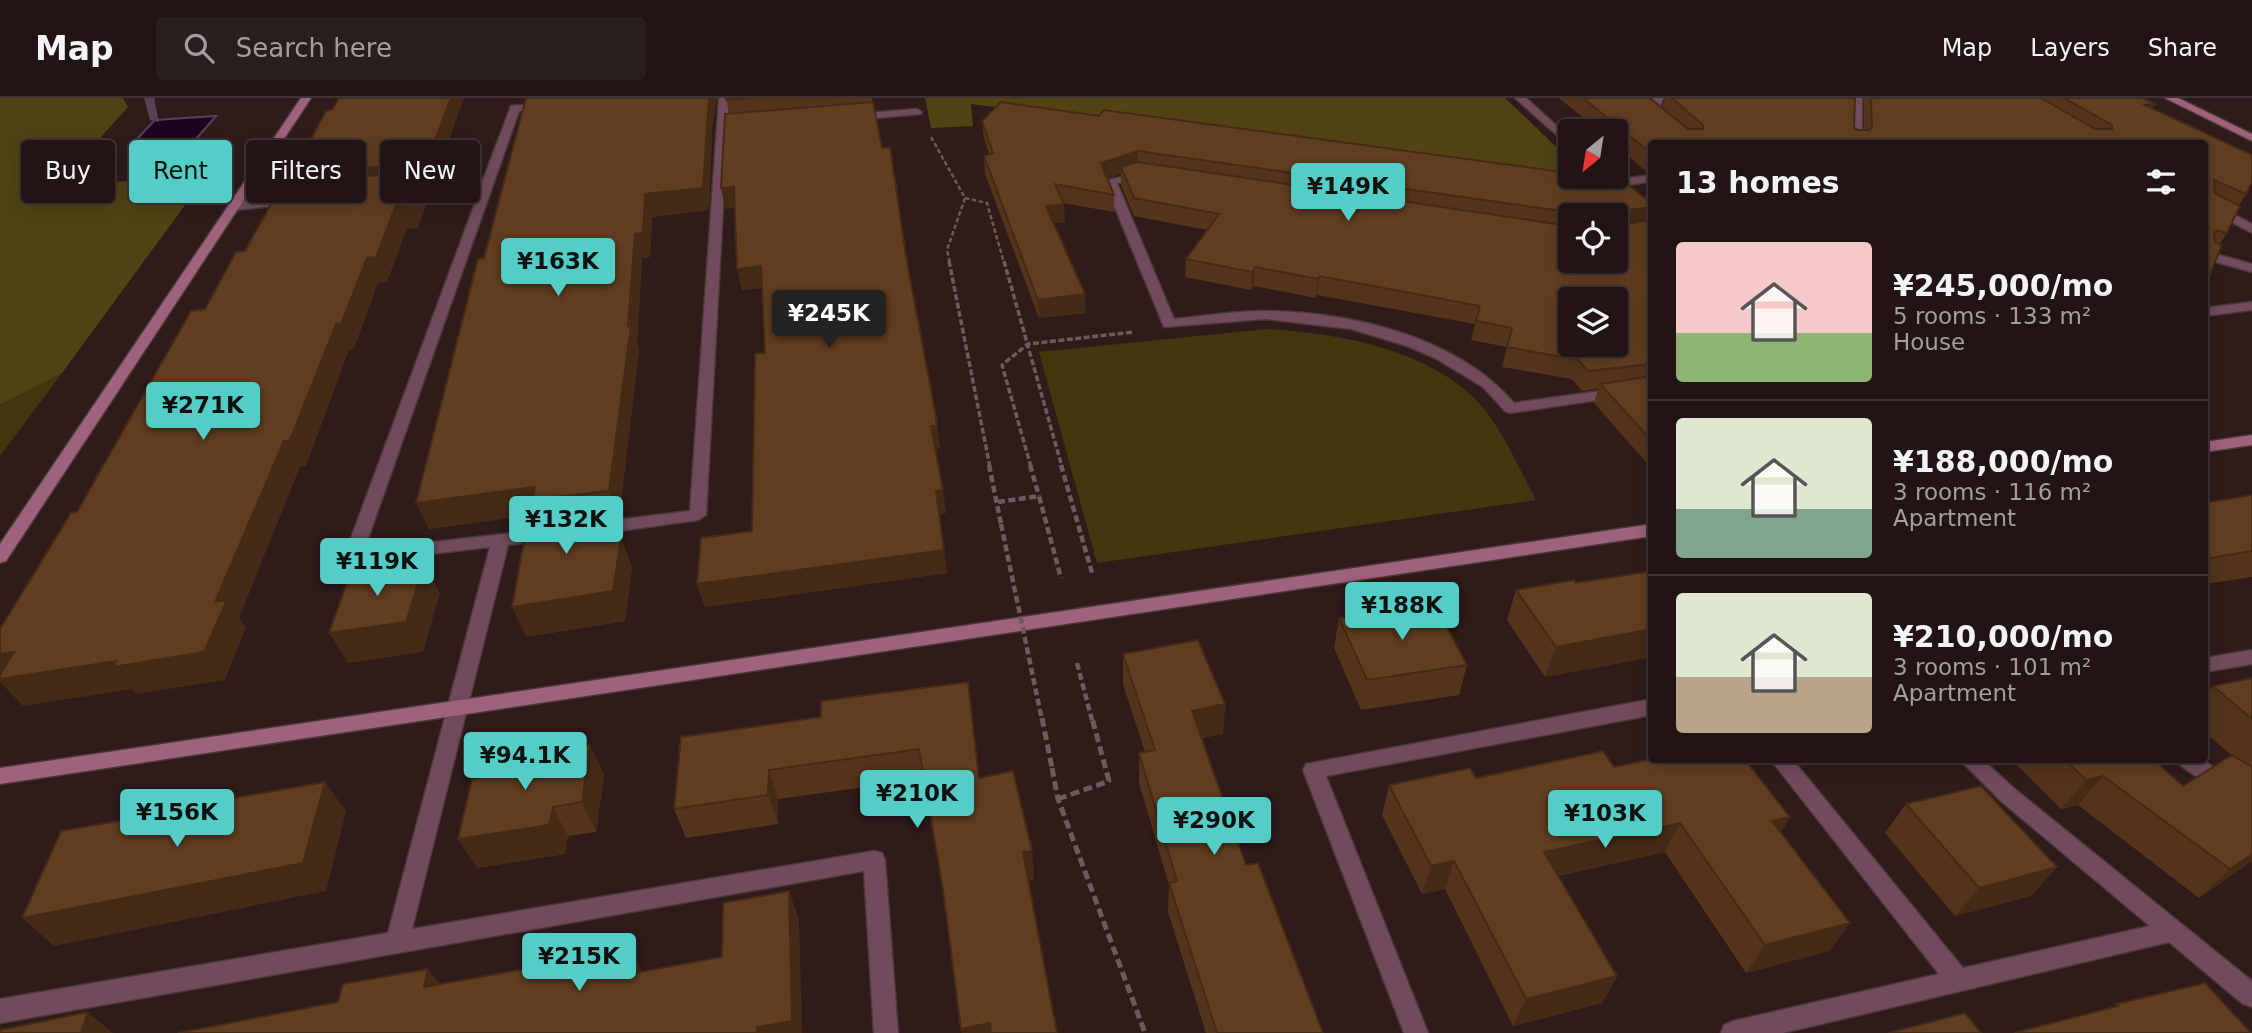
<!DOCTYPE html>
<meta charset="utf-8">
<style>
body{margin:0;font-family:"DejaVu Sans",sans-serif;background:#2a1d1d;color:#f1f3f6;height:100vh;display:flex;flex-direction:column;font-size:26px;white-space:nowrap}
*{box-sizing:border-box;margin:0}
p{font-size:23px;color:#a29ea0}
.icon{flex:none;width:38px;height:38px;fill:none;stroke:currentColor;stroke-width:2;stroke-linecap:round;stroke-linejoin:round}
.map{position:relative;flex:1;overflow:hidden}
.details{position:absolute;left:1648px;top:42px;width:560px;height:623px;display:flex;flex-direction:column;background:#221414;border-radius:7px;box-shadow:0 4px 18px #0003,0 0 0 2px #3f3334}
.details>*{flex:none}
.guide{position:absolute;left:21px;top:42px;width:665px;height:63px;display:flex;gap:14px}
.needle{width:46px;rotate:210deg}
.buttons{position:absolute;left:1558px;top:21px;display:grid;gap:14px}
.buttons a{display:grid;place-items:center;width:70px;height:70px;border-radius:7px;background:#221414;box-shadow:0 4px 18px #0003,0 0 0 2px #3f3334;font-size:35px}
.price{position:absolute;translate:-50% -60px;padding:0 16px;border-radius:7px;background:#54cdc7;color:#111;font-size:23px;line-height:46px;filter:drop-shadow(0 2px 4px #0008)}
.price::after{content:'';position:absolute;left:50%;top:42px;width:21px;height:16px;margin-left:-10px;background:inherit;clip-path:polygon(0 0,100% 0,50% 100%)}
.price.selected{background:#222;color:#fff}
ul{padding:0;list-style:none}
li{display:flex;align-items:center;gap:21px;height:175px;padding:0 28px}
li+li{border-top:2px solid #3f3334}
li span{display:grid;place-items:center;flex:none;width:196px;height:140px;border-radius:7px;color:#555}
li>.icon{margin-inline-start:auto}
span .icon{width:84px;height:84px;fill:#fffc;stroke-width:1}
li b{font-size:30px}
h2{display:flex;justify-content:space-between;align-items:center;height:84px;padding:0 28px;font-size:30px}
.tag{padding:0 24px;border-radius:7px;background:#221414;box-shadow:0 4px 18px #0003,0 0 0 2px #3f3334;font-size:24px;line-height:63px}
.tag.selected{background:#54cdc7;color:#111}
header{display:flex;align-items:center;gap:42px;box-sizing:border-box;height:98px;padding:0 35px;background:#221414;border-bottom:2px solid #3f3334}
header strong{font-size:33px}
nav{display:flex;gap:38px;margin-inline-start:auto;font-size:24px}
.search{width:490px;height:63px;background:#2a1d1d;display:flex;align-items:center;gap:18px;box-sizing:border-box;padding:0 24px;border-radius:7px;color:#a29ea0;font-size:26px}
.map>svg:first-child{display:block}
.green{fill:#43370f}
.forest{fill:#524315}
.water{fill:#1d0522;stroke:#574256;stroke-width:2}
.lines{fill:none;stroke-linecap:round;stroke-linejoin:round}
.stream{fill:#574256;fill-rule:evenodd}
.street-casing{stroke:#4a3837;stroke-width:3}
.secondary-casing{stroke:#4a3837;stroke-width:3}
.path-far3{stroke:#6c5b5a;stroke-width:2.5;stroke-dasharray:4.5 2.5;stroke-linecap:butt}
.path-far2{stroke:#6c5b5a;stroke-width:3.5;stroke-dasharray:6 2.5;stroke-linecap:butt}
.path-far1{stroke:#6c5b5a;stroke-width:4.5;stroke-dasharray:7 3.5;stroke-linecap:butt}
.path{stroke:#6c5b5a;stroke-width:5;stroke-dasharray:9 4.5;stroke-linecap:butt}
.street{fill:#714b5b;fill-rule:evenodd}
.secondary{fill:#9e627c;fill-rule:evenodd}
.path-bridge-far1{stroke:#6c5b5a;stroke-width:4.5;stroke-dasharray:7 3.5;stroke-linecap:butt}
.path-bridge{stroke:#6c5b5a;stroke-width:5;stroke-dasharray:9 4.5;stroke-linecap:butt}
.wall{fill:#54351c;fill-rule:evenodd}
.shaded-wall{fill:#452b17}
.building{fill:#623e21;stroke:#452b17;stroke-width:2;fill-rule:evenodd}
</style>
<header>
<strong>Map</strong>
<div class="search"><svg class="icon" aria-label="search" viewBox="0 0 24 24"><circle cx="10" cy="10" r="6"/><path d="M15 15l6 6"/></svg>Search here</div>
<nav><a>Map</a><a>Layers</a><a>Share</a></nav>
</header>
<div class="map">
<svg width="2252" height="935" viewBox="0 0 2252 935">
<rect width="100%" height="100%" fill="#2e1b1a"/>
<g class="green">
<path d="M1267,231C1336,235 1425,250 1476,302C1502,329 1518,369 1536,402L1097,465L1039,254Z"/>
<path d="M62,275L0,358V307Z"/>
</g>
<g class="forest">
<path d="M0,0H123L128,9L74,69L69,78L90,86L207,77L62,275L0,307Z"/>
<path d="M925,0H1505L1570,62V79L1543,82L971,6L973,28L931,30Z"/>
</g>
<path class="water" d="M216,18L196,41L133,45L155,22Z"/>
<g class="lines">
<path class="stream" d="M144,0H154L159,24L150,22Z"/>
<g class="street-casing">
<g id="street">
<path d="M719,0H729L706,417L698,422L591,437L585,435L583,431L585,427L591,425L690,413Z"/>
<path d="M1515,0H1526L1570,40V49Z"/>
<path d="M1653,0H1663L1659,13L1696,46H1684L1649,16Z"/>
<path d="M1852,0H1862V46H1850Z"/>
<path d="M547,5L551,6V10L519,13L364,452L546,431L555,437L546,443L508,447L412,831L874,753L882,755L885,762L898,935H874L864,773L0,925V901L388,835L490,449L353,465L344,459L481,89L404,97L398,93L404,89L483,82L511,8Z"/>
<path d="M917,11L922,14L921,16L853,22L848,19L853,16Z"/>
<path d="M1144,74L1150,77L1148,79L1117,85L1174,221C1204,218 1234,213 1265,213C1350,214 1456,238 1514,305L1652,286V294L1510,315L1505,313L1483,289L1435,260L1407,248L1351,231L1265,221L1164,229L1104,83Z"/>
<path d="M1652,77V83L1612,90L1606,86L1612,82Z"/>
<path d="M296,98L302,102L300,105L236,112L230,108L236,104Z"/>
<path d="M2205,101L2252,126V135L2205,110Z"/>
<path d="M2205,153L2252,166V174L2205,161Z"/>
<path d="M2252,204V212L2205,218V210Z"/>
<path d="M2252,552V566L2205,574V560Z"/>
<path d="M1652,601V617L1326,678L1428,935H1404L1303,672L1306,666Z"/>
<path d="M1771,662H1793L1963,870L2150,828L2002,704L1960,662H1983L2016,692L2252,883V909L2243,906L2169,844L1783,935H1721L1724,927L1733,923L1939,876Z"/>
<path d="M2178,662H2203L2252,696V716L2181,668Z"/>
</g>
</g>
<g class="secondary-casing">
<g id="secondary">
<path d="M301,0H311L6,463L0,465V446Z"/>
<path d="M2165,0H2178L2252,36V43Z"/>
<path d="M2252,337V347L2205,354V344Z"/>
<path d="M1652,426V438L0,686V670Z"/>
</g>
</g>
<g class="path-far3">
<path d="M931,39L965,100L947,152L950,165"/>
<path d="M965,100L987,105L1004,165"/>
</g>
<g class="path-far2">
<path d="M949,163L990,369"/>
<path d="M1004,163L1062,369"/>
<path d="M1031,369L1002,267L1028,246L1134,234"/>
</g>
<g class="path-far1">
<path d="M989,367L1001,426"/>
<path d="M1030,367L1039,398"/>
<path d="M1061,367L1092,475"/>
<path d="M998,404L1039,398L1061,480"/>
<path d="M1077,565L1092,622"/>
</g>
<g class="path">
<path d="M1052,670L1058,701L1145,935"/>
<path d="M1058,701L1109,683L1092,620"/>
</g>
<use href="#street" class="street"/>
<use href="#secondary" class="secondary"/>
<path class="path-bridge-far1" d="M1001,426L1042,622"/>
<path class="path-bridge" d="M1042,620L1052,670"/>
</g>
<g class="wall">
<path d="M526,0H717L712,30L709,112L652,119L650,159L642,160L637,244L639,252L619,419L611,420L617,435L616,441L621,440L632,470L625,523L526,539L528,417L429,431L416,405L484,160Z"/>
<path d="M726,0H872L907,164L940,350L935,351L946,415L939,416L947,475L705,509L697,486L752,433L765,255L762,190L742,192L735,109L725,111L729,16Z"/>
<path d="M1559,0H1651L1662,10L1665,0H1855L1854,29L1857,32H1864V0H2143L2155,6L2152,10L2252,57V84L2246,96L2239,107L2240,108L2227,135L2220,146L2222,147L2209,179L2205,184V46H1652V75H1648L1615,47V33H1599Z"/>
<path d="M982,23L1645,100L1649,86L1652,87V371L1594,305L1598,291L1582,293L1572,281L1502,269L1507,249L1471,242L1475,226L1317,197L1316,200L1254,188L1251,192L1185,179L1186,161L1207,132L1134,118L1121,87V76L1107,80L1114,97V114L1063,105L1065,124L1054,125L1086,215L1039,220L985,76L984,58L989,56L984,40ZM1570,117H1615L1570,163Z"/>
<path d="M2252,397V479L2205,486V405Z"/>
<path d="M1652,473V559L1545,579L1507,522L1516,492L1576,485Z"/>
<path d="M1339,520L1467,567L1459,597L1361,612L1334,550Z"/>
<path d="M1123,556L1225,606L1223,636L1202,640L1246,767L1323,935H1206L1168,814L1169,787L1139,685V655L1145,654L1123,586Z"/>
<path d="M2252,580V763L2199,800L2078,707L2061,711L2012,662H2154L2183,688L2231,657L2205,634V597L2213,588Z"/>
<path d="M972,614L979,680L1034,781L1028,783L1057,935H962L943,792L924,681L778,701V726L686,740L674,711L681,639Z"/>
<path d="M1614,669L1790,719L1781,734L1850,825L1829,853L1746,875L1665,754L1558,778L1617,878L1602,905L1513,928L1445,791L1422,796L1382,717L1389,687Z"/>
<path d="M604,676L596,734L568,738L565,756L477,770L458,741Z"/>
<path d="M1906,706L2057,769L2031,798L1955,818L1885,735Z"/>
</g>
<g class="shaded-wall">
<path d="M451,0H464L434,84L425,85L430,96L418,130L407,131L387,184L378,185L354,251L349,252L306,368L300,369L239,520L246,529L225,582L136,596L132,591L23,608L0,584V556L215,504L284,343L336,226L367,160L302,96L292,76Z"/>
<path d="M709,0H717L712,30L709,112L652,119L650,159L642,160L637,244L639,252L619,419L609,393L635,136L645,96L707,8Z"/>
<path d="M1138,53V70L1121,69V76L1102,82L1101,65Z"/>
<path d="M734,89L739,109L725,111L721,90Z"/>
<path d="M1064,106L1065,124L1047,126L1046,108Z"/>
<path d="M1652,109V120L1650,127L1615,131L1620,113Z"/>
<path d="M761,168L765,189L742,192L737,171Z"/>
<path d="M1255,169L1254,188L1251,192L1252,174Z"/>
<path d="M1320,178L1317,197L1316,200L1318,181Z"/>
<path d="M1085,196L1086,215L1039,220L1038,202Z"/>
<path d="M935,313L940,350L934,351L931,328Z"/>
<path d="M535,389L533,402L539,416L429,431L416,405Z"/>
<path d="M943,392L946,415L939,416L936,393Z"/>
<path d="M606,406L617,435L612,473L600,443Z"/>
<path d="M621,440L632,470L625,523L526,539L512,509Z"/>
<path d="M944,452L947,475L705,509L697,486Z"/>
<path d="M424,466L440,495L423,554L348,565L329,535Z"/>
<path d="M1652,531V559L1545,579L1556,549Z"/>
<path d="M1225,606L1223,636L1191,642L1192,613Z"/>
<path d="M590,647L604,676L596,734L582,704Z"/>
<path d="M769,672L778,701V726L768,697Z"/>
<path d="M2103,678L2078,707L2061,711L2086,682Z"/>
<path d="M325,684L346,713L326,793L54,848L22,820Z"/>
<path d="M553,709L568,738L565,756L477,770L458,741Z"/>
<path d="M1790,719L1772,748V723Z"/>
<path d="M1680,725L1665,754L1532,783L1544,754Z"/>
<path d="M1032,753L1034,781L1026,783L1023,754Z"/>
<path d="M2252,756V763L2199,800L2230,771Z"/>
<path d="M1454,763L1445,791L1422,796L1431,768Z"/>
<path d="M2057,769L2031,798L1955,818L1979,790Z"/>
<path d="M789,793L799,822L802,935H757V929Z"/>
<path d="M1850,825L1829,853L1746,875L1765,847Z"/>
<path d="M631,852L646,880L629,876Z"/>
<path d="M428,871L449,898L424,889Z"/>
<path d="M1617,878L1602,905L1513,928L1526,901Z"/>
<path d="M88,914L113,935H81Z"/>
<path d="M990,925L992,935H962L961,931Z"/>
</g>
<g class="building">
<path d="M339,0H451L426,65L292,76L326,13L332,12Z"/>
<path d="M526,0H709L703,90L645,96L643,135L635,136L628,228L631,227L609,393L533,402L535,389L416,405L478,161L484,160Z"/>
<path d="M726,0H750L726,2Z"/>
<path d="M1583,0H1650L1688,31H1703V27L1672,0H1855L1854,29L1857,32H1869L1872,29L1871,0H2041L2095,31H2112V27L2064,0H2143L2155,6L2145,7L2252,57V84L2246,96L2214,82L2215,95L2240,108L2227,135L2218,132L2214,135L2215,144L2222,147L2209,179L2205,178V46H1652V56Z"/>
<path d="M873,4L882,50L890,49L907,164L935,313L937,328H931L943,392L936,393L944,452L697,486L701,440L752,433L755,256L765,255L761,168L737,171L734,89L721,90L725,16Z"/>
<path d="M1001,4L1099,18L1104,12L1570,75V79H1594L1624,83L1652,106V109L1620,113L1618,124L1621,127L1652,122V266L1588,273L1578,262L1507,249L1512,230L1476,223L1480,208L1320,178L1318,181L1255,169L1252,174L1186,161L1219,116L1134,100L1121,69L1138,64L1570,128V163H1615V117H1576L1575,115L1138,53L1101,65L1114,97L1055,86L1064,106L1046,108L1085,196L1038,202L984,58L993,55L982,23ZM1570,201H1615V247H1570Z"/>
<path d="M420,73L408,106L396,107L376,159L367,160L341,226H336L290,342L284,343L215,504L227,502L204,554L113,569L116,563L0,581V577L14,554L0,556V531L71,415L77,414L191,213L205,211L236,154L245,153L282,86Z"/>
<path d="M1652,278V343L1600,286Z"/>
<path d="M2252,397V453L2205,461V405Z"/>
<path d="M606,406L600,443L621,440L613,493L512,509L529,415Z"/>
<path d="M424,466L406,524L329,535L350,476Z"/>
<path d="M1652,473V531L1556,549L1516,492L1574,482L1576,485Z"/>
<path d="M1435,507L1467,567L1367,582L1339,520Z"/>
<path d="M1198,542L1225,606L1192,613L1246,767L1258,765L1323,935H1217L1169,785L1177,783L1139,655L1155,652L1123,556Z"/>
<path d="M2252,580V621L2213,588Z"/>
<path d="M968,584L979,680L1013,673L1032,753L1023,754L1057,935H991L990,925L961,931L943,792L919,651L769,672L768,697L674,711L681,639L821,619V603Z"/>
<path d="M590,647L582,704L553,709L549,727L458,741L472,681L498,676L501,660Z"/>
<path d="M1603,653L1614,669L1652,661L1745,662L1790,719L1772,723L1850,825L1765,847L1680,725L1544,754L1617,878L1526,901L1454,763L1431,768L1389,687L1470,670L1476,680Z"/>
<path d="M2232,657L2252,669V756L2230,771L2103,678L2086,682L2065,662H2154L2183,688Z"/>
<path d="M325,684L303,765L22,820L61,733L228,704V701Z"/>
<path d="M1981,688L2057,769L1979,790L1906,706Z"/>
<path d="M789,793L792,923L757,929V935H178L338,904L343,886L428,871L424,889L631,852L629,876L722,859L723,805Z"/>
<path d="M2205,885L2251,935H2014L2118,908L2116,906Z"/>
<path d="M88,914L81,935H0V932Z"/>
<path d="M1965,915L1981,935H1888Z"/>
</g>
</svg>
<div class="buttons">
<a><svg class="needle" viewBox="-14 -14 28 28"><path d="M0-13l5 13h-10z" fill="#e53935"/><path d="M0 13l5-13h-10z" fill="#a29ea0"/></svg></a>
<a><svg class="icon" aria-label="locate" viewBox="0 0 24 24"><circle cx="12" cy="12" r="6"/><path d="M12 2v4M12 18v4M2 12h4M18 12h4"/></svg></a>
<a><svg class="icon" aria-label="layers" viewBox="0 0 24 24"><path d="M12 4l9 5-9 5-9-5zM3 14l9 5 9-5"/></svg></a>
</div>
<b class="price" style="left:1348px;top:125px">¥149K</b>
<b class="price" style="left:558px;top:200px">¥163K</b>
<b class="price selected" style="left:829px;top:252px">¥245K</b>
<b class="price" style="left:203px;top:344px">¥271K</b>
<b class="price" style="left:566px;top:458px">¥132K</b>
<b class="price" style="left:377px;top:500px">¥119K</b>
<b class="price" style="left:1402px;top:544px">¥188K</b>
<b class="price" style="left:525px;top:694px">¥94.1K</b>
<b class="price" style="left:917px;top:732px">¥210K</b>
<b class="price" style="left:177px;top:751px">¥156K</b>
<b class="price" style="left:1605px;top:752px">¥103K</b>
<b class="price" style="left:1214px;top:759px">¥290K</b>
<b class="price" style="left:579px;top:895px">¥215K</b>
<div class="guide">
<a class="tag">Buy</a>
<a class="tag selected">Rent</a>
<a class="tag">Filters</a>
<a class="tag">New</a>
</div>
<section class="details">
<h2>13 homes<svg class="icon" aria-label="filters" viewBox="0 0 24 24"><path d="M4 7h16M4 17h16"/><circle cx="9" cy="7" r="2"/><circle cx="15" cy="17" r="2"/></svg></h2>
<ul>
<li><span style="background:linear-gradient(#f6c9c9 65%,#8fb573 0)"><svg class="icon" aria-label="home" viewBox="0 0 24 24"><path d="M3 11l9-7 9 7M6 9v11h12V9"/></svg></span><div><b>¥245,000/mo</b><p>5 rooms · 133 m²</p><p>House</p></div></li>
<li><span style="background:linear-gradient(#dfe7d0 65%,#7fa58c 0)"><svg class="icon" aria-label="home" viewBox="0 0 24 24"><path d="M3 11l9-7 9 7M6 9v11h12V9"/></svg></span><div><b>¥188,000/mo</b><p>3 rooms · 116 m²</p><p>Apartment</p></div></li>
<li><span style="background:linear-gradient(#dfe7d0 60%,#b9a48a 0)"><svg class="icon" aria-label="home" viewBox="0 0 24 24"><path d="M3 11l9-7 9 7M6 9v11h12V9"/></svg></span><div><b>¥210,000/mo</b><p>3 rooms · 101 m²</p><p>Apartment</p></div></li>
</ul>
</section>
</div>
